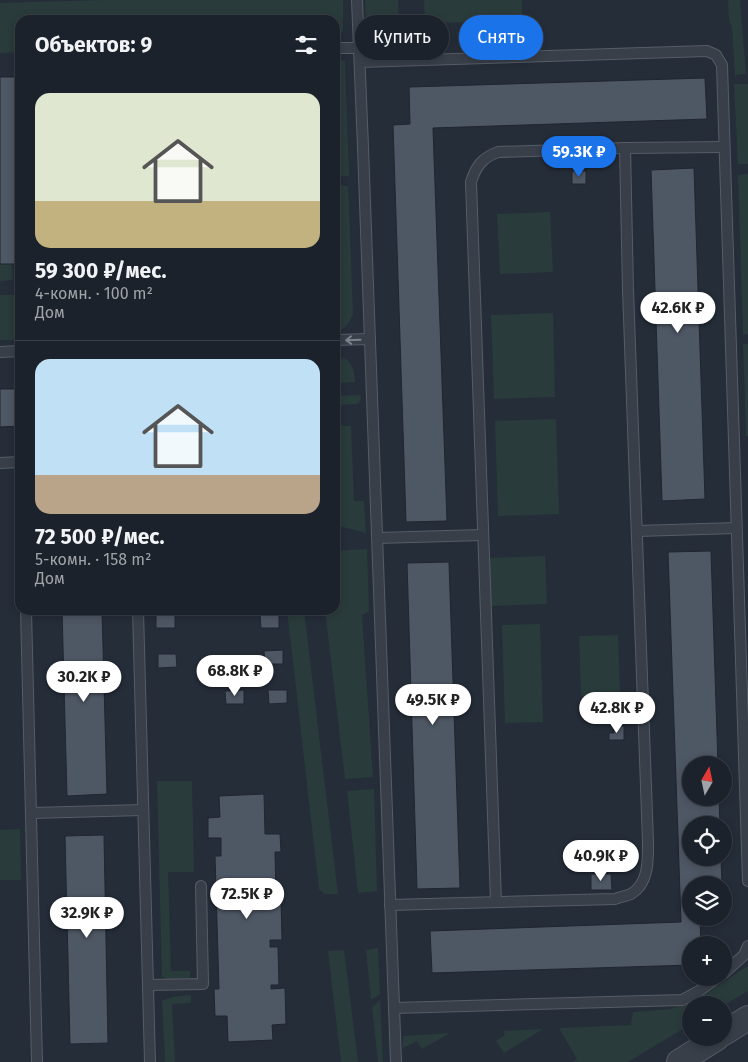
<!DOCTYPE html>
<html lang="ru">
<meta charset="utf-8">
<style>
body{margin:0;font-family:"Fira Sans",sans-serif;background:#292f37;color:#f1f3f6;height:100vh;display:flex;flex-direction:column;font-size:19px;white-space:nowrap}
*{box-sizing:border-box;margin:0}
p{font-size:16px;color:#a0a4a9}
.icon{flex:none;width:28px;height:28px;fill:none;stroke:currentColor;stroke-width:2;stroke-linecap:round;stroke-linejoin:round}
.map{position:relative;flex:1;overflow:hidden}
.panel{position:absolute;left:15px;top:15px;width:325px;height:600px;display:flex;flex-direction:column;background:#1c222b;border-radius:15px;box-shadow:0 2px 8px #0003,0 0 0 1px #3a3f47}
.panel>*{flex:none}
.top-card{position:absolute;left:355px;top:15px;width:318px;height:45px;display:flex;gap:10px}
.needle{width:32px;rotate:9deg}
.fabs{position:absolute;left:682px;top:756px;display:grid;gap:10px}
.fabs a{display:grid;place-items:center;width:50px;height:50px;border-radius:50%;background:#1c222b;box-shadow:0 2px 8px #0003,0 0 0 1px #3a3f47;font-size:25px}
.price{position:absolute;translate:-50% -42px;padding:0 11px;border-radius:18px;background:#fff;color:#222;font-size:16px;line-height:32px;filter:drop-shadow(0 1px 2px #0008)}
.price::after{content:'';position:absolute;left:50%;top:30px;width:15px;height:11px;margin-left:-8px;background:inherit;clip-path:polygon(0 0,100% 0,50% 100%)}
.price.current{background:#1a73e8;color:#fff}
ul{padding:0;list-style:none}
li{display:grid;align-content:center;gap:10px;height:265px;padding:0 20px}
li+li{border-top:1px solid #3a3f47}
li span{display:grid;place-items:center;height:155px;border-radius:15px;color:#555}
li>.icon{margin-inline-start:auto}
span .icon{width:90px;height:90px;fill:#fffc;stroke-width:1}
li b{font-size:21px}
h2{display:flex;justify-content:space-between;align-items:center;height:60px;padding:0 20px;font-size:21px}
.pill{padding:0 18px;border-radius:22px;background:#1c222b;box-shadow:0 2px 8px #0003,0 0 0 1px #3a3f47;font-size:18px;line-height:45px}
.pill.current{background:#1a73e8;color:#fff}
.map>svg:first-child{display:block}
.green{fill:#2a3b3c}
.building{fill:#4e5764;stroke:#202630}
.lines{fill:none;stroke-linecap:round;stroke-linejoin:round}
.service-casing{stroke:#575d67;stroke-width:12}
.tertiary-casing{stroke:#575d67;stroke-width:26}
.service{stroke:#383f49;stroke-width:10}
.tertiary{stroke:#383f49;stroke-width:24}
.oneway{stroke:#7c838d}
</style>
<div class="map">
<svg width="748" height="1062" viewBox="0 0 748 1062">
<rect width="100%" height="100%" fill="#252d39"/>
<g class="green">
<path d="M103,0H343V31L338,39H335V20H20V52L0,53V3Z"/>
<path d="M365,0H398L400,53H372L367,47Z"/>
<path d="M424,0H522V21L425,23Z"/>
<path d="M728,0H740L746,74L735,75L732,28L729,19Z"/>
<path d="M335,59L345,61L349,176L335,177Z"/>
<path d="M734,84H748V164H738Z"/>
<path d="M748,174V334L743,335L738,175Z"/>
<path d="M335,185L348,186L353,314C349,323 346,330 335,331Z"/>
<path d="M550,212L553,272L500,274L497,214Z"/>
<path d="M0,264H12L13,280L0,281Z"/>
<rect x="0" y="295" width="20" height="45"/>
<path d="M553,313L555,397L494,399L491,315Z"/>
<path d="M743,344H748V436H746Z"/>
<path d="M335,357C351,356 354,369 355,382L335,383Z"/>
<path d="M361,395L360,402L356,404L338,405L340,426H351L354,501H364L366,533L335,525V396Z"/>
<path d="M556,419L559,514L498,516L495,421Z"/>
<path d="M367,549L369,611L362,615L373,777L345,779L325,610H335V551Z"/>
<path d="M545,556L547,604L490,606L488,558Z"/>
<path d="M287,610H304L338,894H325L319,889Z"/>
<path d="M540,624L543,722L505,723L502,625Z"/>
<path d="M618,635L620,695L581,696L579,636Z"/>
<path d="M157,781H192L194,872H168L171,971H190V978L166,979L162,976Z"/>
<path d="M374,789L377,891L358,893L347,791Z"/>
<path d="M20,829L21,880H0V830Z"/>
<path d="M378,948L380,994L371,1000L366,950Z"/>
<path d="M344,950L358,1062H341L328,951Z"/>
<path d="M748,966V991L724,1005H691V1024L628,1062H573L577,1059L559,1028L631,1025L633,1012L671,1009L696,1000Z"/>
<path d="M191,995V1003L172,1004L175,1062H165L162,1001L172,997Z"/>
<path d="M380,1000L383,1062H378L372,1007Z"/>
<path d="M543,1029L504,1053L496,1041L505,1035L503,1031Z"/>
<path d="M450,1033L422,1049L417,1041L403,1048V1036Z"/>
</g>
<g class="building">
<rect x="0" y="77" width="20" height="187"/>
<path d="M705,78L707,119L433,128L447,521L406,522L393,125L410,124L409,87Z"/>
<path d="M694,168L705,499L662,501L651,170Z"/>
<rect x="572" y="171" width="14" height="13"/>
<path d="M0,389H20V426L0,427Z"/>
<path d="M711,551L718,765H691V798H719L720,825H691V858H721L722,885H691V918H723V919H700L701,945H691V965L432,973L430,931L681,922L668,552Z"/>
<path d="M449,562L460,888L417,889L407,563Z"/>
<path d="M62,610H102L107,794L67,796Z"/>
<path d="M175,614V628H156V615Z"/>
<path d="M279,614V628H261L260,615Z"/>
<path d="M283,650V664H265L264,651Z"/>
<path d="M158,654H176L177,667L158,668Z"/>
<path d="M244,690V704H226L225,691Z"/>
<path d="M268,690H287V703L269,704Z"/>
<path d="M613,726H624V740H609V733H614Z"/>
<path d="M264,794L265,834H280L281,852H275L276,893H268V900L281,899L282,940H270V947H278L279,985H271V989L285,988L286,1024L272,1025L273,1040L228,1042L227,1016H215L214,989H219L215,856H221V838H208V818L220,817L219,796Z"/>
<path d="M104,835L108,1043L70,1044L65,836Z"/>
<path d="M591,874H611L612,890H591Z"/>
</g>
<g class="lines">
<g class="service-casing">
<g id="service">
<path d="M357,0L363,147L396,1062"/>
<path d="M335,48H360"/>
<path d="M360,62L707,51L716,55L722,65L748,881"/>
<path d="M335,340L370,339"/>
<path d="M0,352L20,351"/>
<path d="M0,463L20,462"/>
<path d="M637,531L736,528"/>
<path d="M377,538L483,535"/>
<path d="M26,610L37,1062"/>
<path d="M138,610L150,1062"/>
<path d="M31,813L143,810"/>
<path d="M496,902L471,182C476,166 482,158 498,152L625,148L724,147"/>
<path d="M390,905L615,899C620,897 626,896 631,894C649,883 648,861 648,842L628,290L625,148"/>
<path d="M724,973L744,955L748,946"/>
<path d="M148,985L203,984L201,886"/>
<path d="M394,1008L682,1000L699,991L717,978"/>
</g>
</g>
<g class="tertiary-casing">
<g id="tertiary">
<path d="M724,1033L748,1018"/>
<path d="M679,1062L717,1038"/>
</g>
</g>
<use href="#service" class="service"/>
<use href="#tertiary" class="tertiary"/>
</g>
<defs><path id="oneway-shaft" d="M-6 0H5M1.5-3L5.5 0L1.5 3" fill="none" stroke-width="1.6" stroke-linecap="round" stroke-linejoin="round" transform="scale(1.25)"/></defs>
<use class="oneway" href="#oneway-shaft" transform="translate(353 340) rotate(178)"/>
</svg>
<div class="fabs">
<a><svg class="needle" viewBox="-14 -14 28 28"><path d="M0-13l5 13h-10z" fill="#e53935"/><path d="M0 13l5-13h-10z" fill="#a0a4a9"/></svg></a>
<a><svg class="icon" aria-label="locate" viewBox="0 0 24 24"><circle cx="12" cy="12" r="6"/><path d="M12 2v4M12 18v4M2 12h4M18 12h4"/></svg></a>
<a><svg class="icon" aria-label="layers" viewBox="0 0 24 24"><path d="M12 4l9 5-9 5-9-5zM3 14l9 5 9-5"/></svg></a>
<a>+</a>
<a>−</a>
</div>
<b class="price current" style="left:579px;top:178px">59.3K ₽</b>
<b class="price" style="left:678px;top:334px">42.6K ₽</b>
<b class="price" style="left:235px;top:697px">68.8K ₽</b>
<b class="price" style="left:84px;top:703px">30.2K ₽</b>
<b class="price" style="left:433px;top:726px">49.5K ₽</b>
<b class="price" style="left:617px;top:734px">42.8K ₽</b>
<b class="price" style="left:601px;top:882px">40.9K ₽</b>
<b class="price" style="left:247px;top:920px">72.5K ₽</b>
<b class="price" style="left:87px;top:939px">32.9K ₽</b>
<div class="top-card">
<a class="pill">Купить</a>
<a class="pill current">Снять</a>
</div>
<section class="panel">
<h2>Объектов: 9<svg class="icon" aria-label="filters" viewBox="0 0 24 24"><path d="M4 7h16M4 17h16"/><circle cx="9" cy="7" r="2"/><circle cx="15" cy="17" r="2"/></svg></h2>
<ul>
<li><span style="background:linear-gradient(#dfe7d0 70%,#c2b280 0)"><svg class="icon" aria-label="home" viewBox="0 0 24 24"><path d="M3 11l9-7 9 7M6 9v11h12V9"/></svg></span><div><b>59 300 ₽/мес.</b><p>4-комн. · 100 m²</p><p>Дом</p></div></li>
<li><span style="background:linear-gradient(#bfe0f5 75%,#b9a48a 0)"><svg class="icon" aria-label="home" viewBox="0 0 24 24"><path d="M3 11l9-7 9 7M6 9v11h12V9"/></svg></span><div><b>72 500 ₽/мес.</b><p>5-комн. · 158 m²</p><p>Дом</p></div></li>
</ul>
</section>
</div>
